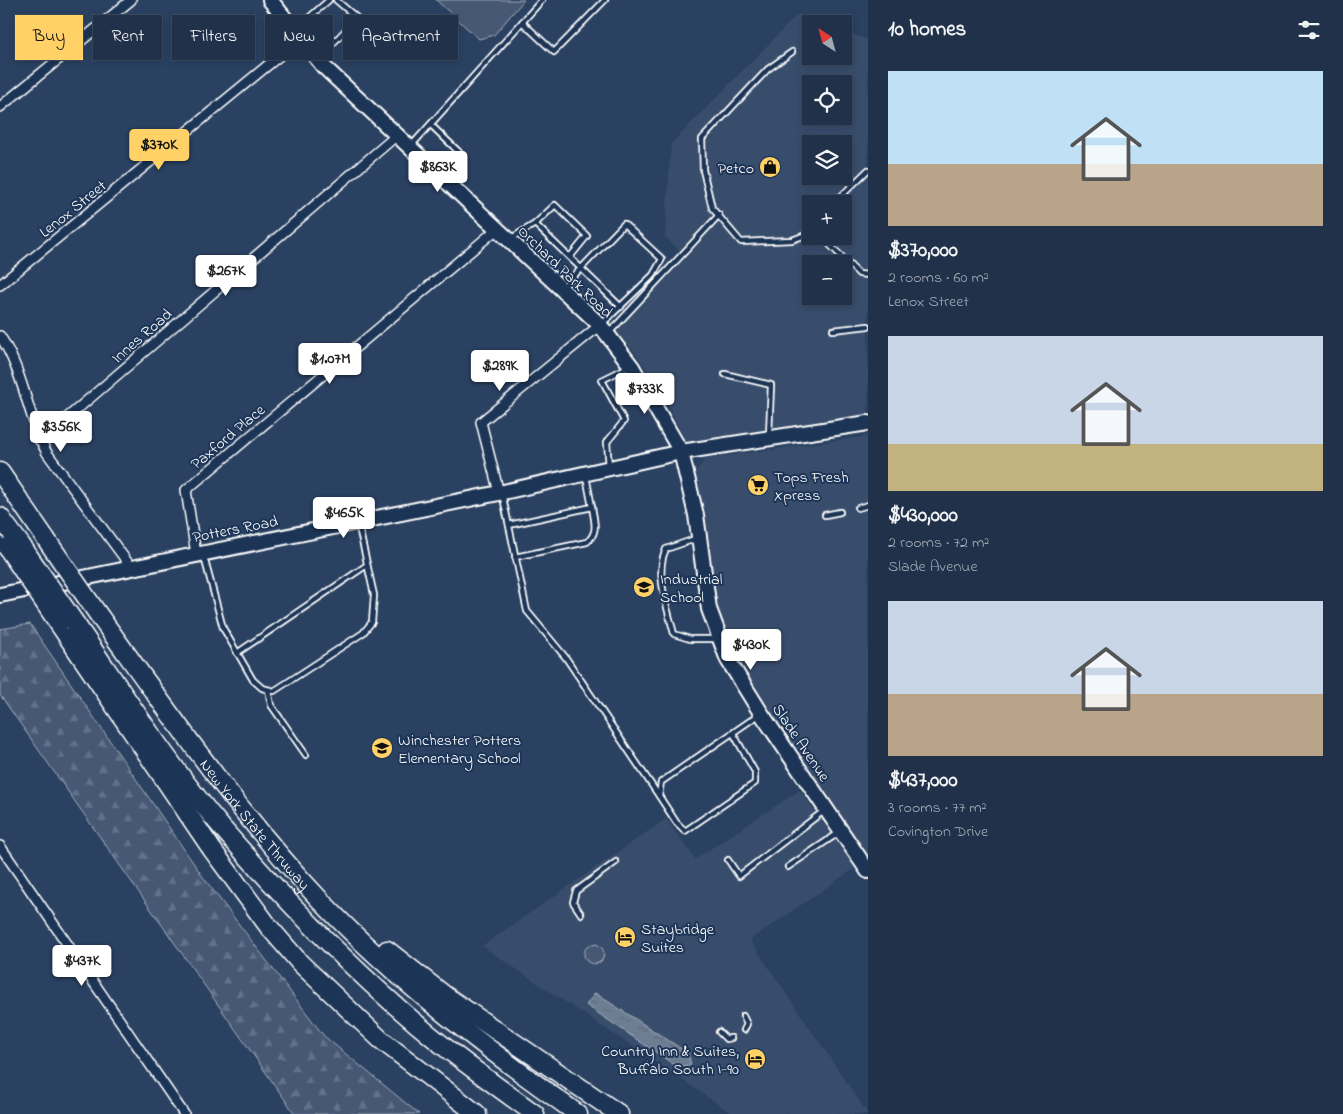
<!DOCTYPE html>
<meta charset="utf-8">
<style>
body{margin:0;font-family:"Indie Flower",sans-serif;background:#2d3d53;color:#f1f3f6;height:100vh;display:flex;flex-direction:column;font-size:19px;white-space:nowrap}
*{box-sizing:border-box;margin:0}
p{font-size:16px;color:#a2a9b4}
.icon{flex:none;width:28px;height:28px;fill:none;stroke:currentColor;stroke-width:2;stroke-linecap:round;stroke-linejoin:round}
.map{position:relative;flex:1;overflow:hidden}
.panel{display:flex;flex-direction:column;background:#203149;width:475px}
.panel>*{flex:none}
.top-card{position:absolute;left:15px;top:15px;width:475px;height:45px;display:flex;gap:10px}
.needle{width:32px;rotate:324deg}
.controls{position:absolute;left:802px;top:15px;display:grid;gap:10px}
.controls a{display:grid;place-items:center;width:50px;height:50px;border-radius:0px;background:#203149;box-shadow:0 2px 8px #0003,0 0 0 1px #3d4c61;font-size:25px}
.price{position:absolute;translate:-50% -42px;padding:0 11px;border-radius:5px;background:#fff;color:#222;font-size:16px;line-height:32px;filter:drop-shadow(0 1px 2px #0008)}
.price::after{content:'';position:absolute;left:50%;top:30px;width:15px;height:11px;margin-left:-8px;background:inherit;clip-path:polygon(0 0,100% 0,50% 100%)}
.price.selected{background:#ffd166;color:#111}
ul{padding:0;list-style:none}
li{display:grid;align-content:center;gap:10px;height:265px;padding:0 20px}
li span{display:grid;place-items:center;height:155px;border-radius:0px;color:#555}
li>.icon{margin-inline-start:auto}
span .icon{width:90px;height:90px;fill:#fffc;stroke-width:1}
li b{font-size:21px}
h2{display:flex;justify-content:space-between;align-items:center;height:60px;padding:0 20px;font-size:21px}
.pill{padding:0 18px;border-radius:0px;background:#203149;box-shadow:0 2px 8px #0003,0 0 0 1px #3d4c61;font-size:18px;line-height:45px}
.pill.selected{background:#ffd166;color:#111}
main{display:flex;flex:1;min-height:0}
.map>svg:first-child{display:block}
.built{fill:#394e6c;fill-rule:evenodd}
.grass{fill:url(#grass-tufts);stroke:#a2acba}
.forest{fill:url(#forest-firs);stroke:#a2acba}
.pitch{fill:#465975;stroke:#a2acba}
.water{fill:url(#water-ripples);stroke:#a7b1be}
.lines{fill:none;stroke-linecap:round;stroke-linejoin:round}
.lane-casing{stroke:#fff;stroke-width:8}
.street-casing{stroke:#fff;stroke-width:12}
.secondary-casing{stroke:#fff;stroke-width:18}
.highway-casing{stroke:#fff;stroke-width:21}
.lane{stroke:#1d3557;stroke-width:4.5}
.street{stroke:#1d3557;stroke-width:9}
.secondary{stroke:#1d3557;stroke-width:14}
.highway{stroke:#1d3557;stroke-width:18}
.highway-bridge-casing{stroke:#fff;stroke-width:21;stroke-linecap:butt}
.highway-bridge{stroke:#1d3557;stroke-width:18}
.labels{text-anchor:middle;stroke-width:4;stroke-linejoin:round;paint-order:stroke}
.poi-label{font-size:16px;fill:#fff;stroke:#1d3557;text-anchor:start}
.street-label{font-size:16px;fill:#fff;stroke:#1d3557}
</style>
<main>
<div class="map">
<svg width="868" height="1114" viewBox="0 0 868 1114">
<defs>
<pattern id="grass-tufts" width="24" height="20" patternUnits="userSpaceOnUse" patternTransform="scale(1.25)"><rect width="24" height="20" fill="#465975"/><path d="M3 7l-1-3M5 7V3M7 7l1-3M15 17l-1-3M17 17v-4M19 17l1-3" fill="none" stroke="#62728a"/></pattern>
<pattern id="forest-firs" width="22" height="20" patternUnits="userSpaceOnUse" patternTransform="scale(1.25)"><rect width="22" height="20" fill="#465975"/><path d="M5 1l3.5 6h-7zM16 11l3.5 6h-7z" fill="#62728a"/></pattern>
<pattern id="water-ripples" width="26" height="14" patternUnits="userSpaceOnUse" patternTransform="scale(1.25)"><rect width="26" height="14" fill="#6d7d92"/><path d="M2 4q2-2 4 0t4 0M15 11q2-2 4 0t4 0" fill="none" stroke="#5e6772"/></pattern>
</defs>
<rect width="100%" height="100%" fill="#2a4161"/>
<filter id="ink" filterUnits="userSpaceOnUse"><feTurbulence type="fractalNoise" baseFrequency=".02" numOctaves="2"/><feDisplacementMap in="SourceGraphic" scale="10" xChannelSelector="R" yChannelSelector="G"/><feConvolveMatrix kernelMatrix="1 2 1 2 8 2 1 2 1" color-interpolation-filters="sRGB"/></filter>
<g filter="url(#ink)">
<g class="built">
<path d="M798,14L825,24H811V56H844V31L868,40V415L686,442L664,396L634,351L610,326L682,253L665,237L671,144ZM811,84H844V116H811ZM811,144H844V176H811ZM811,204H844V236H811ZM811,264H844V296H811Z"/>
<path d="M868,436V858L751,684L724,629L713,588L706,534L695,482V473L705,459Z"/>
<path d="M800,790L855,868L750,940L868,1114H733L482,946L666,819L695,859Z"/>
</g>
<circle class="grass" cx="594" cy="954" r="10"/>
<path class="forest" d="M30,624L203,877L324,1036L419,1114H295L0,695V629Z"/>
<path class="pitch" d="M436,0H524L494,35L479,39Z"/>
<path class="water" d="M595,993L688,1053L691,1065L676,1066L586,1005Z"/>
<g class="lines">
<g class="lane-casing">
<g id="lane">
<path d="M522,22L554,52L605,0"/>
<path d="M296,29L329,0"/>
<path d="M792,52L768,69L702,139L703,170L712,208L741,242L792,240L811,233"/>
<path d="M319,58L357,18L336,0"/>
<path d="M431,125L459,152"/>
<path d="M411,146L542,0"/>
<path d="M833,204L868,170"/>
<path d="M535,224L621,307"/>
<path d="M821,236L859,274L868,275"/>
<path d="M510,239L535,224L555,205L587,236L570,257"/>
<path d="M562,288L624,224L662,259L653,275L602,324"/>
<path d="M833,330L868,326"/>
<path d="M609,333L719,215"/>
<path d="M725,374L771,385L769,435"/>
<path d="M609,467L607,442L624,421L602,380L630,366"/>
<path d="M502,493L527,611L566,658L659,796"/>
<path d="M858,508L868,505"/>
<path d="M825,515L840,512"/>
<path d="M509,525L592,507L586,476"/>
<path d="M698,538L666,549C654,573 668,609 674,634L690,639H717"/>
<path d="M204,557L223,628L253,680L262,688L274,691L363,633L372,622L374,595L358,523"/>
<path d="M515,557L587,542C599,532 594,521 592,507"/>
<path d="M237,653L367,565"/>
<path d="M268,690L271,705L306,755"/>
<path d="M733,733L755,772V783L685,831L676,822L659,796L661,782L760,714"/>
<path d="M728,860L739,876L825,810"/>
<path d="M788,867L840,832"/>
<path d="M581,914L573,902L576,891L616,862"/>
<path d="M743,1016L747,1024L744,1030"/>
<path d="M719,1032L726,1039L731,1038"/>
</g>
</g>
<g class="street-casing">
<g id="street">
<path d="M0,107L131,0"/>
<path d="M0,285L301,38"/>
<path d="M0,336C24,372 27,416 47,453L131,567"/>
<path d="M40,441L397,135"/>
<path d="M499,493L481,422L600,325"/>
<path d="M196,554L186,490L497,229"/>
<path d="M0,846L184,1114"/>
</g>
</g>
<g class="secondary-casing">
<g id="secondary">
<path d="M270,0L324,67L600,325L632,367L681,452L696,515L709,609L728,660L761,713L868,871"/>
<path d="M0,595L499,493L681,452L868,423"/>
</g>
</g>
<g class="highway-casing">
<g id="highway">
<path d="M0,472L46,539"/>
<path d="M0,517L21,545"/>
<path id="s1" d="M100,617C170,714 238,813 320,900C398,982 486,1049 578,1114"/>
<path d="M75,623C122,691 169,766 223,829C289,905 361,980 441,1044C471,1068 503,1091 535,1114"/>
<path d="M59,624L211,848L269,927L300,963L380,1039L477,1114"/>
<path d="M387,950L447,997L619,1114"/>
</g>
</g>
<use href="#lane" class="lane"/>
<use href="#street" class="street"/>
<use href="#secondary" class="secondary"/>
<use href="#highway" class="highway"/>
<g class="highway-bridge-casing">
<g id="highway-bridge">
<path d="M46,539L100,617"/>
<path d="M21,545L75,623"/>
<path d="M7,547L59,624"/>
</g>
</g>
<use href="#highway-bridge" class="highway-bridge"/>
</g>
</g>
<defs>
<g id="shop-disc" transform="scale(1.125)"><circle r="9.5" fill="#ffd166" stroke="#1d3557"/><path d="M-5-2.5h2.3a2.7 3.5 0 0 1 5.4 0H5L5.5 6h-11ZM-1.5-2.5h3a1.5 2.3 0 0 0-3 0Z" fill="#111"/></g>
<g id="supermarket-disc" transform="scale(1.125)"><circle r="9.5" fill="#ffd166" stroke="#1d3557"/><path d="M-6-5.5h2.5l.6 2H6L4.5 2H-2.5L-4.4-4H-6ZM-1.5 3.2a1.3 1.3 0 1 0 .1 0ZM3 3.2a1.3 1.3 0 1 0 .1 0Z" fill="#111"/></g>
<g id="school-disc" transform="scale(1.125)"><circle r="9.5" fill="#ffd166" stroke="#1d3557"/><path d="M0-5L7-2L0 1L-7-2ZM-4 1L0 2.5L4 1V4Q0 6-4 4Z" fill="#111"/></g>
<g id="hotel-disc" transform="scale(1.125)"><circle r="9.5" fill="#ffd166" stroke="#1d3557"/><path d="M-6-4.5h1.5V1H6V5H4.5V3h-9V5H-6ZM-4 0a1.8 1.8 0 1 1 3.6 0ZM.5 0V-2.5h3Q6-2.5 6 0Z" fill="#111"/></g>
</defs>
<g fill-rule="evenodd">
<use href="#shop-disc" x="770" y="167"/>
<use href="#supermarket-disc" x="758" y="485"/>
<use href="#school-disc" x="644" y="587"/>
<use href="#school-disc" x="382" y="748"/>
<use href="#hotel-disc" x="625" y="937"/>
<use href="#hotel-disc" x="755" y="1059"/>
</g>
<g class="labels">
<g class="poi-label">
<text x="754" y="173" text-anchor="end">Petco</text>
<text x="774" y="482">Tops Fresh<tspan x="774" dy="18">Xpress</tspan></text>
<text x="660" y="584">Industrial<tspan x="660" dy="18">School</tspan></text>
<text x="398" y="745">Winchester Potters<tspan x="398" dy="18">Elementary School</tspan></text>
<text x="641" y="934">Staybridge<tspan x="641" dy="18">Suites</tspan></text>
<text x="739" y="1056" text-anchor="end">Country Inn &amp; Suites,<tspan x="739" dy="18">Buffalo South I-90</tspan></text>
</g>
<g class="street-label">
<text transform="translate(72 208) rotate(-39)" y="6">Lenox Street</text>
<text transform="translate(566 271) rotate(44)" y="6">Orchard Park Road</text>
<text transform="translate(141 335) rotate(-41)" y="6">Innes Road</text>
<text transform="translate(227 436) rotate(-40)" y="6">Paxford Place</text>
<text transform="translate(235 528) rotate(-11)" y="6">Potters Road</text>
<text transform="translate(802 742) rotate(56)" y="6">Slade Avenue</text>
<text dy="6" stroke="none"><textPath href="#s1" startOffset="259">New York State Thruway</textPath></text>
</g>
</g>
</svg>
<div class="controls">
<a><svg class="needle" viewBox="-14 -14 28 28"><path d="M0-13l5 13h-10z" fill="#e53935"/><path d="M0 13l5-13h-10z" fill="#a2a9b4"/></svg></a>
<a><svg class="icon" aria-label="locate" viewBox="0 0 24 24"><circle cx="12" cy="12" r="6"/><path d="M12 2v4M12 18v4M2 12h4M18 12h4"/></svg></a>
<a><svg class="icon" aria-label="layers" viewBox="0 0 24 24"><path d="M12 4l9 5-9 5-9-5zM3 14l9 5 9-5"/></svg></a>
<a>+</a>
<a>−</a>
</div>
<b class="price selected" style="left:159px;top:171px">$370K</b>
<b class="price" style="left:438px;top:193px">$863K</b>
<b class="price" style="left:226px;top:297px">$267K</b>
<b class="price" style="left:330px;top:385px">$1.07M</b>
<b class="price" style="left:500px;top:392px">$289K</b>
<b class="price" style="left:645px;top:415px">$733K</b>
<b class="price" style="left:61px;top:453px">$356K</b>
<b class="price" style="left:344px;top:539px">$465K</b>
<b class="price" style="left:751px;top:671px">$430K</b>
<b class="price" style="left:82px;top:987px">$437K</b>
<div class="top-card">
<a class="pill selected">Buy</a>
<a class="pill">Rent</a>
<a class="pill">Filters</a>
<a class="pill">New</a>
<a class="pill">Apartment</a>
</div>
</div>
<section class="panel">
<h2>10 homes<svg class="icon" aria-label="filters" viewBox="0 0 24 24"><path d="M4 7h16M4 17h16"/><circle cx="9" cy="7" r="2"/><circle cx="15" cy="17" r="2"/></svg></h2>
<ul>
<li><span style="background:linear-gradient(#bfe0f5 60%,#b9a48a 0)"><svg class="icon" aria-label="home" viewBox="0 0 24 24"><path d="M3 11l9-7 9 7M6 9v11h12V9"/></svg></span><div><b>$370,000</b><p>2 rooms · 60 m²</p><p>Lenox Street</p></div></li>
<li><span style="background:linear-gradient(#c9d6e8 70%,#c2b280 0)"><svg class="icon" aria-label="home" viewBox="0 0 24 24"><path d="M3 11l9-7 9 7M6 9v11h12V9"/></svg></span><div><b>$430,000</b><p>2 rooms · 72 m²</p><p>Slade Avenue</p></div></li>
<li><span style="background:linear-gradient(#c9d6e8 60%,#b9a48a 0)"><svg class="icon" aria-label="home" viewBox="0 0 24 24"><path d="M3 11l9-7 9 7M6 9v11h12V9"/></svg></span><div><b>$437,000</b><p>3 rooms · 77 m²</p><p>Covington Drive</p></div></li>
</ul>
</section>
</main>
